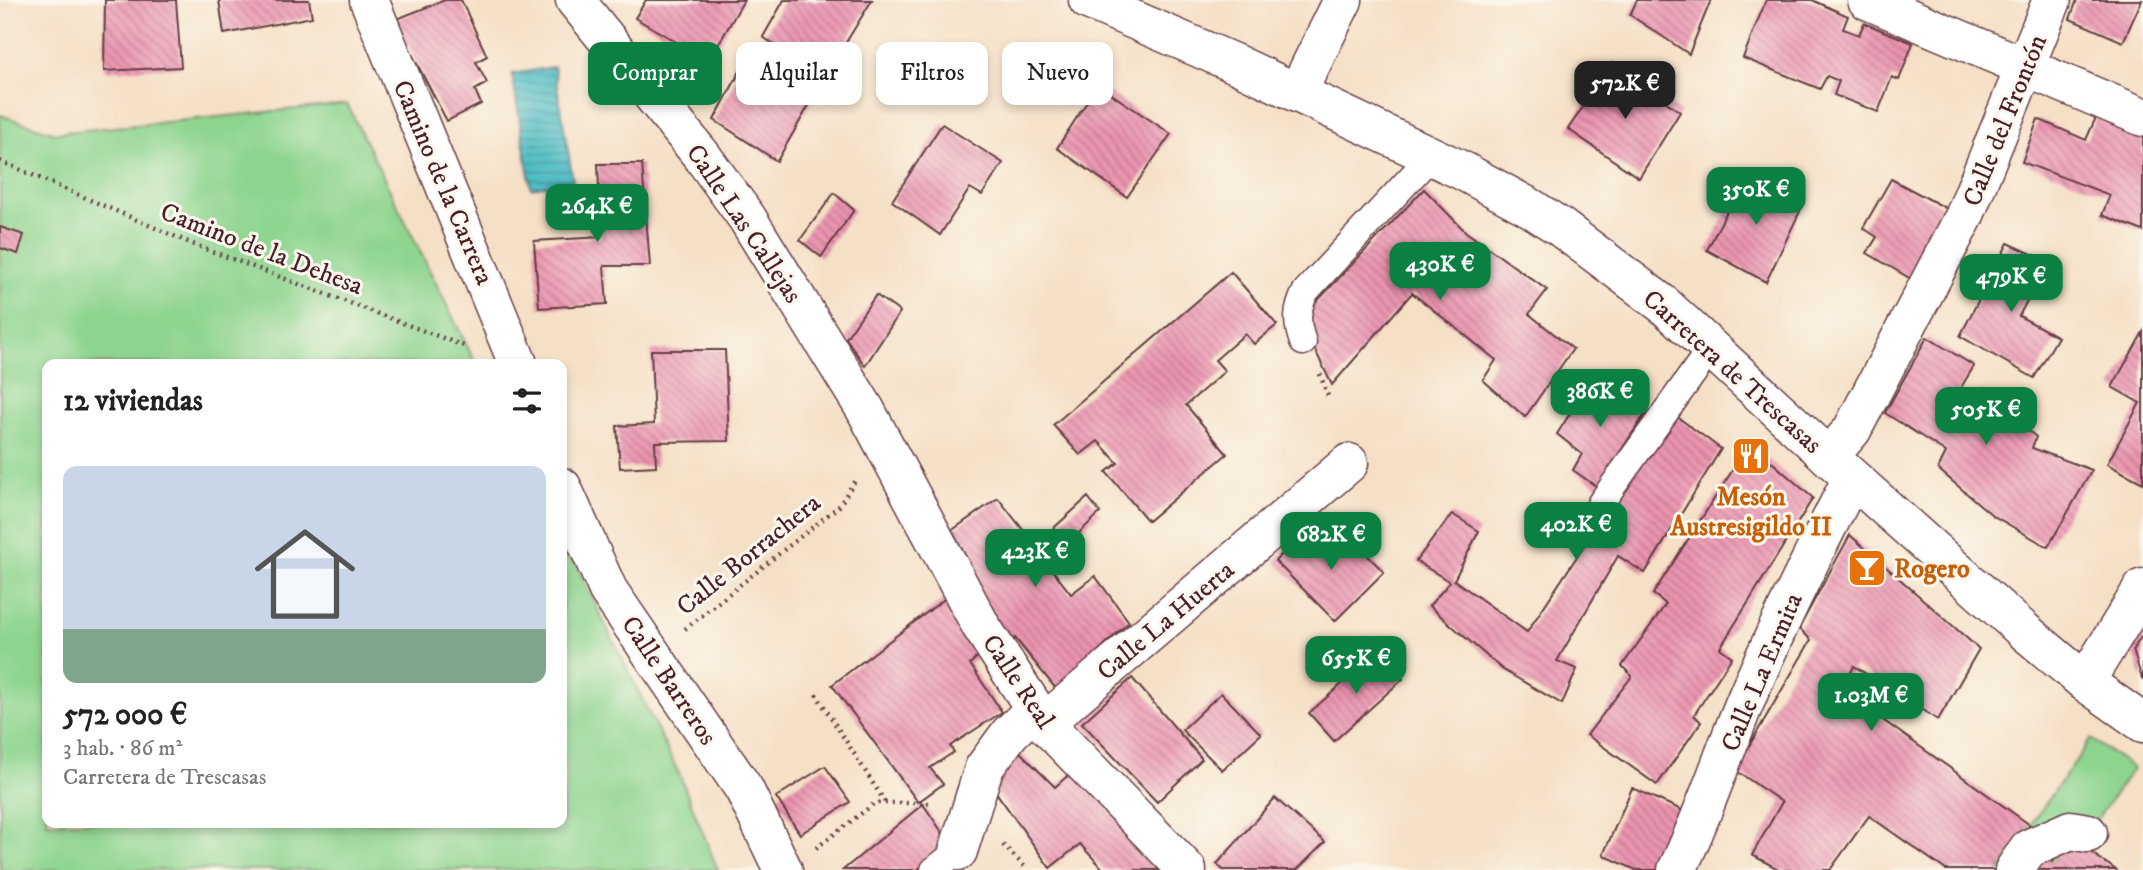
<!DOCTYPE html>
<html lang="es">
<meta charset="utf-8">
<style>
body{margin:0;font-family:"IM FELL DW Pica",serif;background:#f2f2f2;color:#222;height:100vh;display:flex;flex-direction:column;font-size:26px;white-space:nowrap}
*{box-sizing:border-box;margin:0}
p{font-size:23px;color:#767676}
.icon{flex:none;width:38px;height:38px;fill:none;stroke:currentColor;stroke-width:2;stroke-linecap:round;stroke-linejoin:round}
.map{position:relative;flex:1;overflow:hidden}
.details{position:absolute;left:42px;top:359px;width:525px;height:469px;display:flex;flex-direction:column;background:#fff;border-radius:14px;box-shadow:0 4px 10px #0003}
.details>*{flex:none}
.hud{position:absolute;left:588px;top:42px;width:665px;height:63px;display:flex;gap:14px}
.price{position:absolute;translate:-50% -60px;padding:0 16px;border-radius:14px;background:#0b8043;color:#fff;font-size:23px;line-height:46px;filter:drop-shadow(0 2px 4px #0008)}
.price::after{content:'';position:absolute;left:50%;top:42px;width:21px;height:16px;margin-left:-10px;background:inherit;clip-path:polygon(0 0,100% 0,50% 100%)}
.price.active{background:#222;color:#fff}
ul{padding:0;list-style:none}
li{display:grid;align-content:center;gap:14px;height:371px;padding:0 21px}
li+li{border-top:2px solid #e0e0e0}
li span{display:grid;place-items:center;height:217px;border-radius:14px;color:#555}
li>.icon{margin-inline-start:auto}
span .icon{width:126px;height:126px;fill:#fffc;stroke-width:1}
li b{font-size:30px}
h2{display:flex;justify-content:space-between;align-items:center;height:84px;padding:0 21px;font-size:30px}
.pill{padding:0 24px;border-radius:14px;background:#fff;box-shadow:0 4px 10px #0003;font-size:24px;line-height:63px}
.pill.active{background:#0b8043;color:#fff}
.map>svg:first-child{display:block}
.green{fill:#8dd48e;stroke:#6c7a5c;stroke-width:2}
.water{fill:url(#water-rules);stroke:#4d6e78;stroke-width:2}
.building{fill:url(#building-back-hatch)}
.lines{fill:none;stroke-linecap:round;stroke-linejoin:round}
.service-casing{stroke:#643c42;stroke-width:29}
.pedestrian-casing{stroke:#643c42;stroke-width:41}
.minor-casing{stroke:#643c42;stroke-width:41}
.tertiary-casing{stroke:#643c42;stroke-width:41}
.path{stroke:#643c42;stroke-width:4.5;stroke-dasharray:2 5;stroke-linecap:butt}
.service{stroke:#fff;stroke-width:26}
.pedestrian{stroke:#fff;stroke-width:38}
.minor{stroke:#fff;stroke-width:38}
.tertiary{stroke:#fff;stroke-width:38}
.labels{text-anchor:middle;stroke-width:6;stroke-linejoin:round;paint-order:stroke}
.street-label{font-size:26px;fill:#4a1f2b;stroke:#fbf7ec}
.food-label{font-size:26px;font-weight:bold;fill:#c56008;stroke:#fbf7ec}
</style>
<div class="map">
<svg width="2143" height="870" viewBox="0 0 2143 870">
<defs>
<pattern id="water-rules" width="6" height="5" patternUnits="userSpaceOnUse" patternTransform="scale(1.75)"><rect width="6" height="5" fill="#50bec5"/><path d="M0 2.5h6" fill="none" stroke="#449aa0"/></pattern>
<pattern id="building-back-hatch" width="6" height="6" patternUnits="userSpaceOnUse" patternTransform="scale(1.75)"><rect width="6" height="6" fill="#eb94b0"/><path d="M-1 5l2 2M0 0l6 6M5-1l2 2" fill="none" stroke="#c0788f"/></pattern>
</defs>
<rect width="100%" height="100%" fill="#fbf7ec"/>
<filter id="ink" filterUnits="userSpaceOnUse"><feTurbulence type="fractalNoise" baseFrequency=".0143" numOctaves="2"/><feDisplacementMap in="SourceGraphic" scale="14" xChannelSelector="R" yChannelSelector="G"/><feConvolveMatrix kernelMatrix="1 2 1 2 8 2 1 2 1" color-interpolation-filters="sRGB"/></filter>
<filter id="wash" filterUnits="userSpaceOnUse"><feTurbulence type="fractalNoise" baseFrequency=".00686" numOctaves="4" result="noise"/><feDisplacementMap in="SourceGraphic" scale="28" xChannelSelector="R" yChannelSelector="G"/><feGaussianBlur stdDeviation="1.57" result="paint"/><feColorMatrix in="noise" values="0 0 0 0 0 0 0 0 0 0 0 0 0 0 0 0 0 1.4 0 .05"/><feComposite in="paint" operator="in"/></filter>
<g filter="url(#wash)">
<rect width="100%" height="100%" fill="#f5e0c6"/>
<g class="green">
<path d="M347,104L476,364H47V822H562V537L679,774L718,870H0V115L55,133Z"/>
<path d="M2091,739L2133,768L2080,844L2060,851L2053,862L2043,858L1999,870Z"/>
</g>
<path class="water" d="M554,67L573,181L531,188L512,74Z"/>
<g id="blocks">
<g class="building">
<path d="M105,0H176L181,67L104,71Z"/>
<path d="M219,0H309L312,17L224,34Z"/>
<path d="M445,0H461L487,56L476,62L487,83L475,90L481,104L447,121L394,20Z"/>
<path d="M646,0H744L709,61L635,18Z"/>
<path d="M784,0H872L834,62L807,46L801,58L837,82L826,100L816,93L777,161L714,120L753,47L781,65L788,54L763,37Z"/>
<path d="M1637,0H1711L1689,54L1630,15Z"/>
<path d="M1766,0H1812L1848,16L1843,29L1859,35L1864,23L1913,43L1899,80L1892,77L1878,112L1834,95L1839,81L1827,76L1820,89L1743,58Z"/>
<path d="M2077,0H2142L2123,42L2070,19Z"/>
<path d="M1613,63L1680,112L1639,178L1568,129Z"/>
<path d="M1098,85L1171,134L1127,197L1057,148Z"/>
<path d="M2097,115L2143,134V231L2102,215L2110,195L2022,162L2038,119L2086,140Z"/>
<path d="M942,124L1003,163L982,195L970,188L940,235L892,201Z"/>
<path d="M598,164H642L650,266H604L607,304L539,308L534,241L601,237Z"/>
<path d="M1747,172L1804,203L1766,282L1707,250Z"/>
<path d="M1891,179L1955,213L1918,283L1867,253L1877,237L1863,228Z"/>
<path d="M1424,189L1466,232L1547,290L1529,314L1573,349L1525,417L1483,380L1496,360L1412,293L1332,385L1300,319Z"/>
<path d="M834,193L854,210L821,257L800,240Z"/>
<path d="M0,227L24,235L18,254L0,248Z"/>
<path d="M2008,243L2048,261L2019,316L2058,337L2034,378L1960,336Z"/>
<path d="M1231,272L1277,325L1254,344L1245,334L1215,360L1225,371L1186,405L1227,454L1148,521L1106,472L1118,463L1098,441L1080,455L1053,425Z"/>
<path d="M876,295L900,312L865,366L846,338Z"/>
<path d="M2143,332V483L2107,464L2140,403L2112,387Z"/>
<path d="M1927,337L1974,366L1957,394L1973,408L1982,391L2036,437L2032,448L2092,470L2048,547L1992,515L1938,469L1946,452L1885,413Z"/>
<path d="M651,350H725L729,441L655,442L656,466L620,468L617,426L654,424Z"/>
<path d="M1595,374L1645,414L1597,487L1573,470L1582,454L1557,434Z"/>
<path d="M1672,413L1721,449L1645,573L1618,556L1557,661L1577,669L1562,704L1503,670L1429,606L1450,582L1416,561L1452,514L1479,531L1454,580L1527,632Z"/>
<path d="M1750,443L1813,498L1720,648L1732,657L1694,715L1701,722L1657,785L1587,735L1632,676L1622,666L1666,604L1653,594Z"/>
<path d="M1088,497L1100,513L1047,563L1071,594L1095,576L1129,622L1057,690L1015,638L1005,648L941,538L998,498L1035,545Z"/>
<path d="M1339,527L1384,572L1335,621L1275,561L1297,539L1312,553Z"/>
<path d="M1850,535L1979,649L1938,720L1854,666L1842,691L2030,825L1999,870H1946L1869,816L1830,870H1780L1752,855L1782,802L1735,770L1811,640L1799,628Z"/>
<path d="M947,597L983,651L970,664L1002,712L950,746L954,752L930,768L943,784L918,802L832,685Z"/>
<path d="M2143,634V679H2142L2133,650Z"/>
<path d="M1379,651L1403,679L1334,741L1309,713Z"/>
<path d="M1132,678L1202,759L1157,802L1082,723Z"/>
<path d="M1221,693L1261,734L1222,770L1182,730Z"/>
<path d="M1019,751L1055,787L1075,769L1170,870H1104L1080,844L1050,868L988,781Z"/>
<path d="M825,766L850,802L800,834L776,797Z"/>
<path d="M1632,788L1684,811L1657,870H1636L1603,855Z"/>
<path d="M1275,798L1325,842L1297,870H1223L1217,864Z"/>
<path d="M923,804L950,844L917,870H843Z"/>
<path d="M2086,849L2116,870H2024L2043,858L2053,862L2060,851Z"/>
</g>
</g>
</g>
<g filter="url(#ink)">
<use href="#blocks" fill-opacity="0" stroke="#643c42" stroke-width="2"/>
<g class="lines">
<g class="service-casing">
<g id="service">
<path d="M1303,342C1296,323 1296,310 1306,291L1431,156"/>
<path d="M1600,504L1711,348"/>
<path d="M934,870L958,851"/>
</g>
</g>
<g class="pedestrian-casing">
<path id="pedestrian" d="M2014,870L2028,849L2070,830L2088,833"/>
</g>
<g class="minor-casing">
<g id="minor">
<path d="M369,0L518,364"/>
<path d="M575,0L702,156L747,218L865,409L981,626L1044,723L1187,870"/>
<path d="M1867,0L2143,117"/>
<path d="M1297,93L1343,0"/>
<path d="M1829,457L1852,430L1964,217L2052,0"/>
<path d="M562,487L608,590L744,789L783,870"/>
<path d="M1044,723L1349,463"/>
<path d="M958,851L984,768L1010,733L1035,709"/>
<path d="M1677,870C1707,809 1726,743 1754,681C1784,612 1818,545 1852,478"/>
</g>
</g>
<g class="tertiary-casing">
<g id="tertiary">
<path d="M1088,0L1236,64L1463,171L1531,208L1560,227L1664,305L1829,457L2023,630L2085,682L2143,723"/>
<path d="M2085,682L2143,588"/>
</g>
</g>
<g class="path">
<path d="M0,161L195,245L464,346"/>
<path d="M1320,374L1329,399"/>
<path d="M685,629L839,506L856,479"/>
<path d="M816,694L885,802"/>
<path d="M1003,845L1026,868"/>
<path d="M816,848L875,803H932"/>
</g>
<use href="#service" class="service"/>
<use href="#pedestrian" class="pedestrian"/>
<use href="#minor" class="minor"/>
<use href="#tertiary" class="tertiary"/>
</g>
</g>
<defs>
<g id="restaurant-square" transform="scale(2.0125)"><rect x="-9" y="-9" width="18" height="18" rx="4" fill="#e8710a" stroke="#fbf7ec"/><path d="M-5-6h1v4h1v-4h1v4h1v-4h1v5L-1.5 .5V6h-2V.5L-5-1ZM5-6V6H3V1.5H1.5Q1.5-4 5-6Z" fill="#fff"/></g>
<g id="bar-square" transform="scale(2.0125)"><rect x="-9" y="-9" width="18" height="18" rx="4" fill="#e8710a" stroke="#fbf7ec"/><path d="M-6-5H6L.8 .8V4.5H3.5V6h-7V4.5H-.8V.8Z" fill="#fff"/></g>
</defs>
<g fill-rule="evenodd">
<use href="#restaurant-square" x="1751" y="456"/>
<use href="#bar-square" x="1867" y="568"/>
</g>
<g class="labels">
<g class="street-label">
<text transform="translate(2004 120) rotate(-68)" y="9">Calle del Frontón</text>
<text transform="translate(444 182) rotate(67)" y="9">Camino de la Carrera</text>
<text transform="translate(745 223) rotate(56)" y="9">Calle Las Callejas</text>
<text transform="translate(262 248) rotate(21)" y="9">Camino de la Dehesa</text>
<text transform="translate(1733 371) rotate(42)" y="9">Carretera de Trescasas</text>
<text transform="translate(748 554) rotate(-39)" y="9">Calle Borrachera</text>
<text transform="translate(1165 620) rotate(-40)" y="9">Calle La Huerta</text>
<text transform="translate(1761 672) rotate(-67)" y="9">Calle La Ermita</text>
<text transform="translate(670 680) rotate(56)" y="9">Calle Barreros</text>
<text transform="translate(1019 681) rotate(56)" y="9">Calle Real</text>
</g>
<g class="food-label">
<text x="1751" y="505">Mesón<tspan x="1751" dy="30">Austresigildo II</tspan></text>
<text x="1894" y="577" text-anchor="start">Rogero</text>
</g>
</g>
</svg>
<b class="price active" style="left:1625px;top:121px">572K €</b>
<b class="price" style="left:1756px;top:227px">350K €</b>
<b class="price" style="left:597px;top:244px">264K €</b>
<b class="price" style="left:1440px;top:302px">430K €</b>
<b class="price" style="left:2011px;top:314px">479K €</b>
<b class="price" style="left:1600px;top:429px">386K €</b>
<b class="price" style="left:1986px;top:447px">505K €</b>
<b class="price" style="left:1576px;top:562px">402K €</b>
<b class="price" style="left:1331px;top:572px">682K €</b>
<b class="price" style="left:1035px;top:589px">423K €</b>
<b class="price" style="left:1356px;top:696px">655K €</b>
<b class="price" style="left:1871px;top:733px">1.03M €</b>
<div class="hud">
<a class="pill active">Comprar</a>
<a class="pill">Alquilar</a>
<a class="pill">Filtros</a>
<a class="pill">Nuevo</a>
</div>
<section class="details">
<h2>12 viviendas<svg class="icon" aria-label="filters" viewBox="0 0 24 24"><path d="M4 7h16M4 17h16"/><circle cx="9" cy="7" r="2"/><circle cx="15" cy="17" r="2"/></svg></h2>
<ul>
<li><span style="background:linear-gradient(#c9d6e8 75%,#7fa58c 0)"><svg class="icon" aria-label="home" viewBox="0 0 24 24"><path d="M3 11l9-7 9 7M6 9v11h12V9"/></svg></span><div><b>572 000 €</b><p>3 hab. · 86 m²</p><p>Carretera de Trescasas</p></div></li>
</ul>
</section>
</div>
